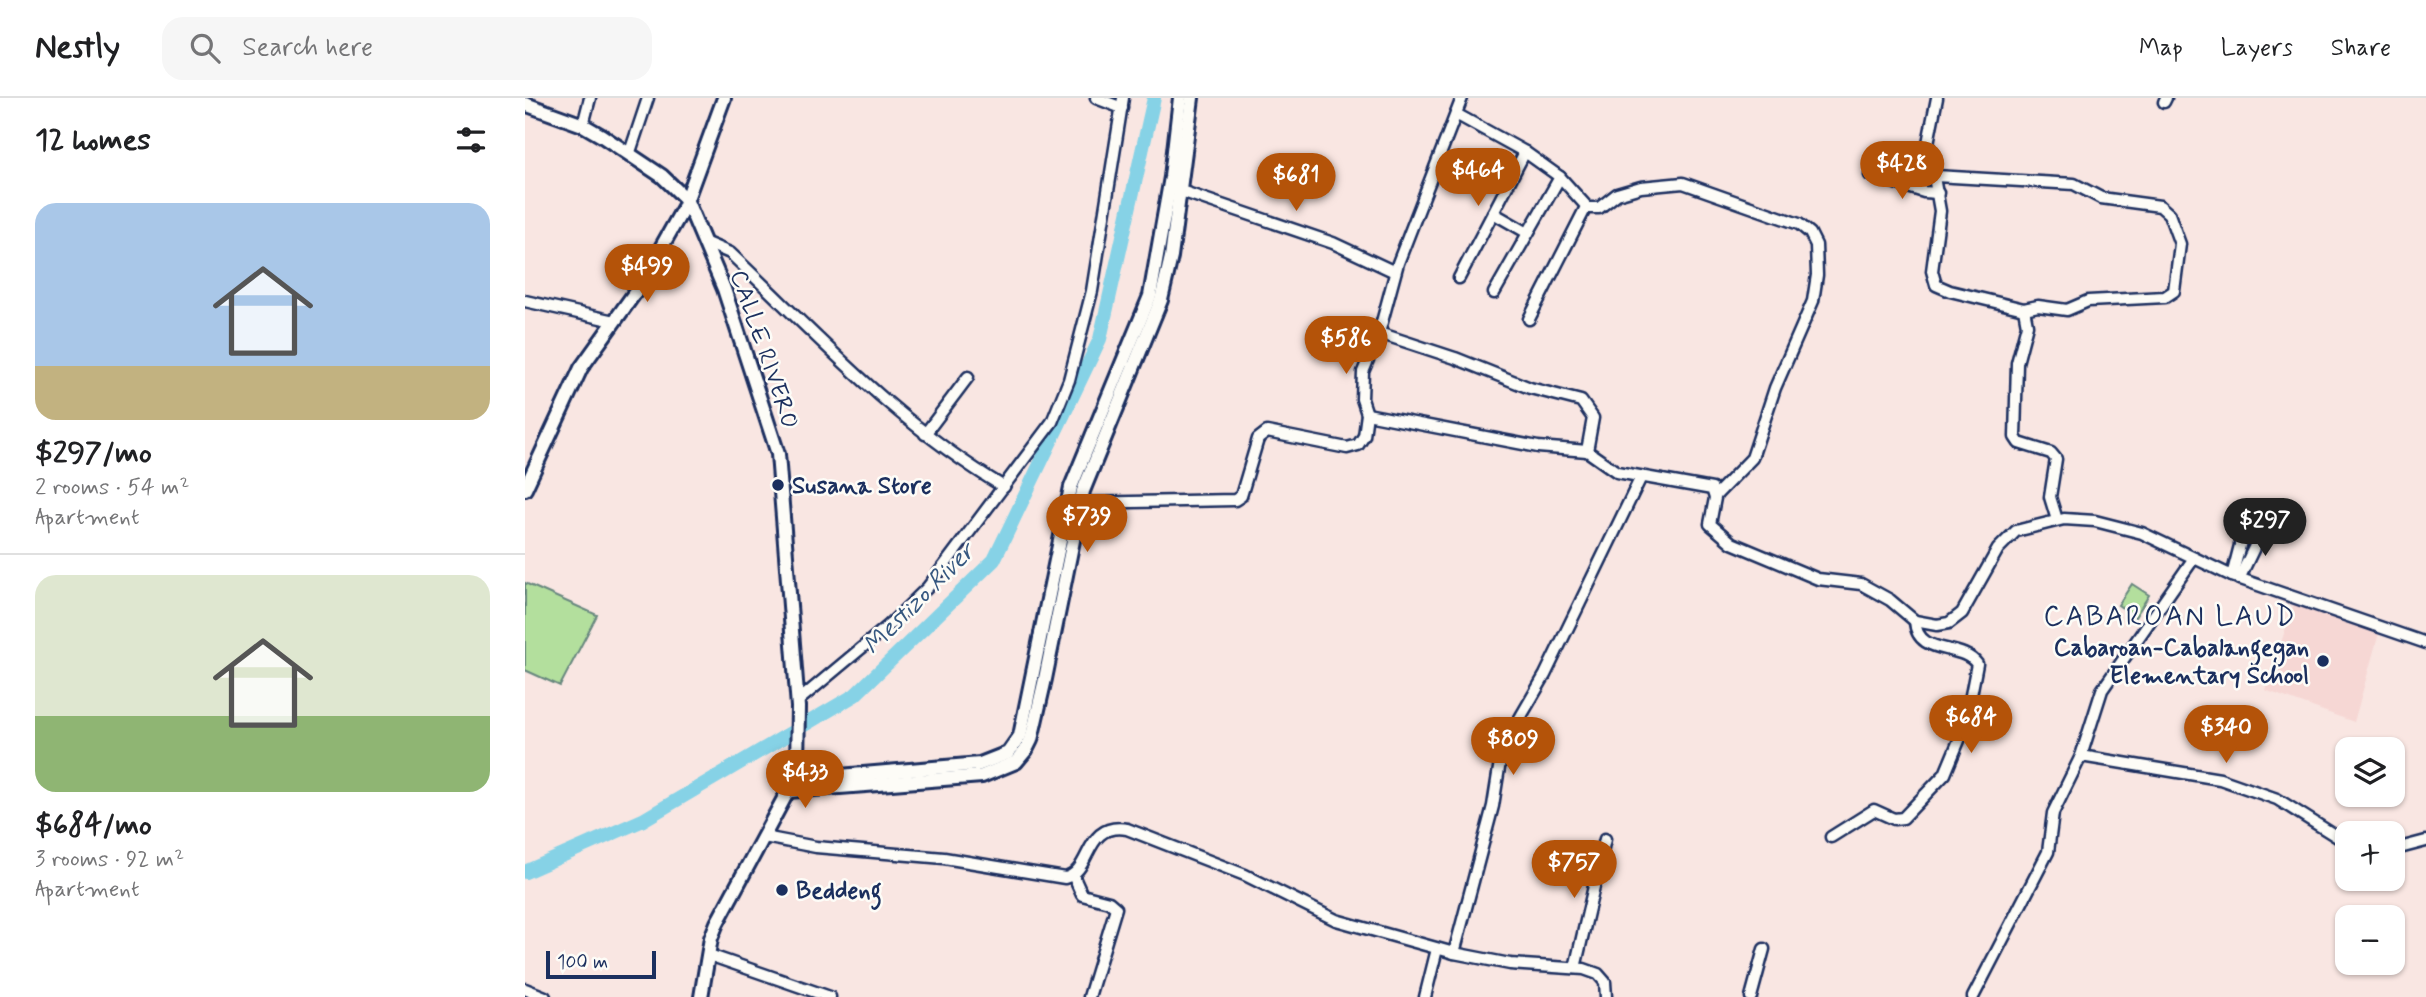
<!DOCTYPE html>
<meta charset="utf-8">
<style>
body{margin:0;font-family:Mynerve,sans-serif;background:#f6f6f6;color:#202124;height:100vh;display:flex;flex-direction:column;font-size:26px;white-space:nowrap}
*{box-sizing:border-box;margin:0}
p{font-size:23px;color:#757577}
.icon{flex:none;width:38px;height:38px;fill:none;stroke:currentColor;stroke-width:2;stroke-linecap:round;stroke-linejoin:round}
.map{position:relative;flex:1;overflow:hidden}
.side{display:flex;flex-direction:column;background:#fff;width:525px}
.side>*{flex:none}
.tools{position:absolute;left:1810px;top:639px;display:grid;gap:14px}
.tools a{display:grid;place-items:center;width:70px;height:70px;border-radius:14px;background:#fff;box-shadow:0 2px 5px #0004;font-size:35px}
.scale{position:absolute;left:21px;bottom:18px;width:110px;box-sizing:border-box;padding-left:7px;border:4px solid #1b2f5e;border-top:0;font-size:19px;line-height:24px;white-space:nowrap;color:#1b2f5e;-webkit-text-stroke:5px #fdfcf7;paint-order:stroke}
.price{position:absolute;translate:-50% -60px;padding:0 16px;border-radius:24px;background:#b45309;color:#fff;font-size:23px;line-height:46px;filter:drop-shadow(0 2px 4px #0008)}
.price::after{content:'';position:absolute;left:50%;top:42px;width:21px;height:16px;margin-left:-10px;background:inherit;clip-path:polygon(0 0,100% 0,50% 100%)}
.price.selected{background:#222;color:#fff}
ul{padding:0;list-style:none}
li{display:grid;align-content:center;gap:14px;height:371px;padding:0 35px}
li+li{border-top:2px solid #e0e0e0}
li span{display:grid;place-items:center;height:217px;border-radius:21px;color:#555}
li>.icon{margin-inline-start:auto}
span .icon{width:126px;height:126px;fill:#fffc;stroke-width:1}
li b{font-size:30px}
h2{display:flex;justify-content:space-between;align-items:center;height:84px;padding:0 35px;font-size:30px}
header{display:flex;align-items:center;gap:42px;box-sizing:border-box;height:98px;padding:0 35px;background:#fff;border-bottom:2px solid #e0e0e0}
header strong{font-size:33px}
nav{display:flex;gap:38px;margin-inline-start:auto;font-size:24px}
.search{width:490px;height:63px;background:#f6f6f6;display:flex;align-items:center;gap:18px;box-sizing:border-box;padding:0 24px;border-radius:21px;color:#757577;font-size:26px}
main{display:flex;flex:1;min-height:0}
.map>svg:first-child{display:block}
.built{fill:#f6d7d4}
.green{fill:#b3df9d;stroke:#67877e;stroke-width:2}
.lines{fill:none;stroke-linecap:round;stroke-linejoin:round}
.river{stroke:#86d2e6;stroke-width:14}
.minor-casing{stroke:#1b2f5e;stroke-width:15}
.major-casing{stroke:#1b2f5e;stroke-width:18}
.minor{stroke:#fdfcf7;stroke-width:10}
.major{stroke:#fdfcf7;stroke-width:12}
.poi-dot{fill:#1b2f5e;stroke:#fdfcf7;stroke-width:2.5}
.labels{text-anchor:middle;stroke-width:5;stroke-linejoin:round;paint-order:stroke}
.street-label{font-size:24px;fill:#1b2f5e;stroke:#fdfcf7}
.poi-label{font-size:24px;font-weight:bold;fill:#1b2f5e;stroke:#fdfcf7;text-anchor:start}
.water-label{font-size:26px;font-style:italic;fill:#365880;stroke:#fdfcf7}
.quarter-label{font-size:28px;letter-spacing:2px;fill:#1b2f5e;stroke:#fdfcf7}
</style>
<header>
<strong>Nestly</strong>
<div class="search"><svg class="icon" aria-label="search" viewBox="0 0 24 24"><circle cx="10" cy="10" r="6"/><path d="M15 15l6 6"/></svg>Search here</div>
<nav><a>Map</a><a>Layers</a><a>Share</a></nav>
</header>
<main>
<section class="side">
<h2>12 homes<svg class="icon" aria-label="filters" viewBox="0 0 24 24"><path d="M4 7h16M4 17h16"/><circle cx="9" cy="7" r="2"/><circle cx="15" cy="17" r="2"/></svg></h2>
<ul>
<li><span style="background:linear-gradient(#a9c7e8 75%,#c2b280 0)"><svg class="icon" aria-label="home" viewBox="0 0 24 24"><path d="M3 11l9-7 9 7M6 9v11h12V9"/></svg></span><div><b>$297/mo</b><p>2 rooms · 54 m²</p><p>Apartment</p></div></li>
<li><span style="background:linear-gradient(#dfe7d0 65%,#8fb573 0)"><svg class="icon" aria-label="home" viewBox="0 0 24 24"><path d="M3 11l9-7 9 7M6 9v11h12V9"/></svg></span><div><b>$684/mo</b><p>3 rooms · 92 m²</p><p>Apartment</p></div></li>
</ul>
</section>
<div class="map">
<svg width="1901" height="899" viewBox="0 0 1901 899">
<rect width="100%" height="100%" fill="#f9e6e2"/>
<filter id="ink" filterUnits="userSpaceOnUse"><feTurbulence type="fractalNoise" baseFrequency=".0143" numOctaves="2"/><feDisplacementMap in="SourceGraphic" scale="14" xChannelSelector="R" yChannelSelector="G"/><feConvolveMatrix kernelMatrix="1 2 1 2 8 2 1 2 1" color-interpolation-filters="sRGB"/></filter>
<g filter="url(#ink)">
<path class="built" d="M1769,506L1854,535L1829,624L1740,592Z"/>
<g class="green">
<path d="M0,485L72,517L35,588L0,572Z"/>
<path d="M1607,486L1624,497L1610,519L1593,507Z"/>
</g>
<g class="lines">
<path class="river" d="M0,774L118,722L330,597L469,462L575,241L629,0"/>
<g class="minor-casing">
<g id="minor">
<path d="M571,0L597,10"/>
<path d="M1639,4L1641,0"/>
<path d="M931,16L1000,54L1035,79L1063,110H1074L1092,96L1116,89L1158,85L1274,126L1285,135L1291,147L1292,177L1288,203L1250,290L1227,360L1190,398"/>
<path d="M58,27L65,0"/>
<path d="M105,54L123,0"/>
<path d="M1345,77L1399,94L1413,95"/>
<path d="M1411,78L1549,86L1576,100L1635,108L1644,116L1655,146L1649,193L1640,199L1563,203L1542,212L1513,208L1499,211L1425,193L1411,187L1407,173L1415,113L1403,45L1412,0"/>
<path d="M656,93L808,145L870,174"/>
<path d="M968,115L1003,135"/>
<path d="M179,144L205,155C296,241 370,324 479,389"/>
<path d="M934,180L1000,54"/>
<path d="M969,195L1035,79"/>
<path d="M0,203L89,223"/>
<path d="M1499,211L1502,227L1492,265L1490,339L1494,345L1526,355L1531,361L1525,399L1532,422"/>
<path d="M1004,221L1061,109"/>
<path d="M854,235L930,260L1005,290L1056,303L1068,320L1062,353L1092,374L1187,391L1190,400L1185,426L1207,445L1293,481L1336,486L1365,502L1390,523L1412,527L1424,525L1437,515L1473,451L1491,433L1539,421L1570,423L1617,435L1707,478L1901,545"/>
<path d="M842,316L1013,349L1062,353"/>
<path d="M400,336L443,279"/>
<path d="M555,405L710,402L716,398L733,341L742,334L822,350L833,347L839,338L842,316L837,301L838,274L854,235L873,165L937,0"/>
<path d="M1707,478L1719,432"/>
<path d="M1714,481L1740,427"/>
<path d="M273,603L363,528L403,489L527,324L544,282L567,193L598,0"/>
<path d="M1556,658L1695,681L1752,701L1822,745"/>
<path d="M239,739L291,749L419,760L540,780C568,773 558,724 602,731L720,777L811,822L929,855L985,866L1059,871L1073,876L1080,884L1081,899"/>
<path d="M1306,739L1349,712L1369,721L1378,720L1420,676L1440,628L1452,566C1436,544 1392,559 1390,523"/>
<path d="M1867,752L1901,743"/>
<path d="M548,777L557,797L584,804L591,810L564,899"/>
<path d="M929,855L968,708L977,651L1020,577L1116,379"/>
<path d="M184,857L305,899"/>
<path d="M1050,870L1080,741"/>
<path d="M0,891L20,899"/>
<path d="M900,899L912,851"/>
<path d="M1226,899L1239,851"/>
<path d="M1448,899L1523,754L1528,715L1556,658L1577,592L1669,460"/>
</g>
</g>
<g class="major-casing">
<g id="major">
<path d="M0,6L58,27L77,38L137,78L161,101L199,191L253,356L273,609L272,668L263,693L192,825L186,840L176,899"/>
<path d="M0,391L56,270L114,189L159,109L199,0"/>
<path d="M268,682L455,666L483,655L495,638L546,389L625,198L646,79L655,0"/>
<path d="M263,693L457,678L491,664L501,652L506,642L520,581L558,393L636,202L646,159L667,0"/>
</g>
</g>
<use href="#minor" class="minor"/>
<use href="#major" class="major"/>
</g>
</g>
<g class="poi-dot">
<circle cx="253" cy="387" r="7"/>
<circle cx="1798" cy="563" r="7"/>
<circle cx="257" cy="792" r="7"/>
</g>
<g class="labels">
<g class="street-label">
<text transform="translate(240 251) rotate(71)" y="8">CALLE RIVERO</text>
</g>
<g class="poi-label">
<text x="267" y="395">Susana Store</text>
<text x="1784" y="557" text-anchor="end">Cabaroan-Cabalangegan<tspan x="1784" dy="28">Elementary School</tspan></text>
<text x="271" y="800">Beddeng</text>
</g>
<g class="water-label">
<text transform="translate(393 500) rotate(-45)" y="9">Mestizo River</text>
</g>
<g class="quarter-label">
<text x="1645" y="527">CABAROAN LAUD</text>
</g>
</g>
</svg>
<div class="tools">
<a><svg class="icon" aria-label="layers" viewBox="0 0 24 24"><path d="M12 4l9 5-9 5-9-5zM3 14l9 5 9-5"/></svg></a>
<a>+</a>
<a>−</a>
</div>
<div class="scale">100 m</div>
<b class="price" style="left:1377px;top:103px">$428</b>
<b class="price" style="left:953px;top:110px">$464</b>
<b class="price" style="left:771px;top:115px">$681</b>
<b class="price" style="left:122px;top:206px">$499</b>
<b class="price" style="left:821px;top:278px">$586</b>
<b class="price" style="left:562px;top:456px">$739</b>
<b class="price selected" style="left:1740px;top:460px">$297</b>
<b class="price" style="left:1446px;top:657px">$684</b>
<b class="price" style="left:1701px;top:667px">$340</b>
<b class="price" style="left:988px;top:679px">$809</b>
<b class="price" style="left:280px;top:712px">$433</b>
<b class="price" style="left:1049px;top:802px">$757</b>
</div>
</main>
